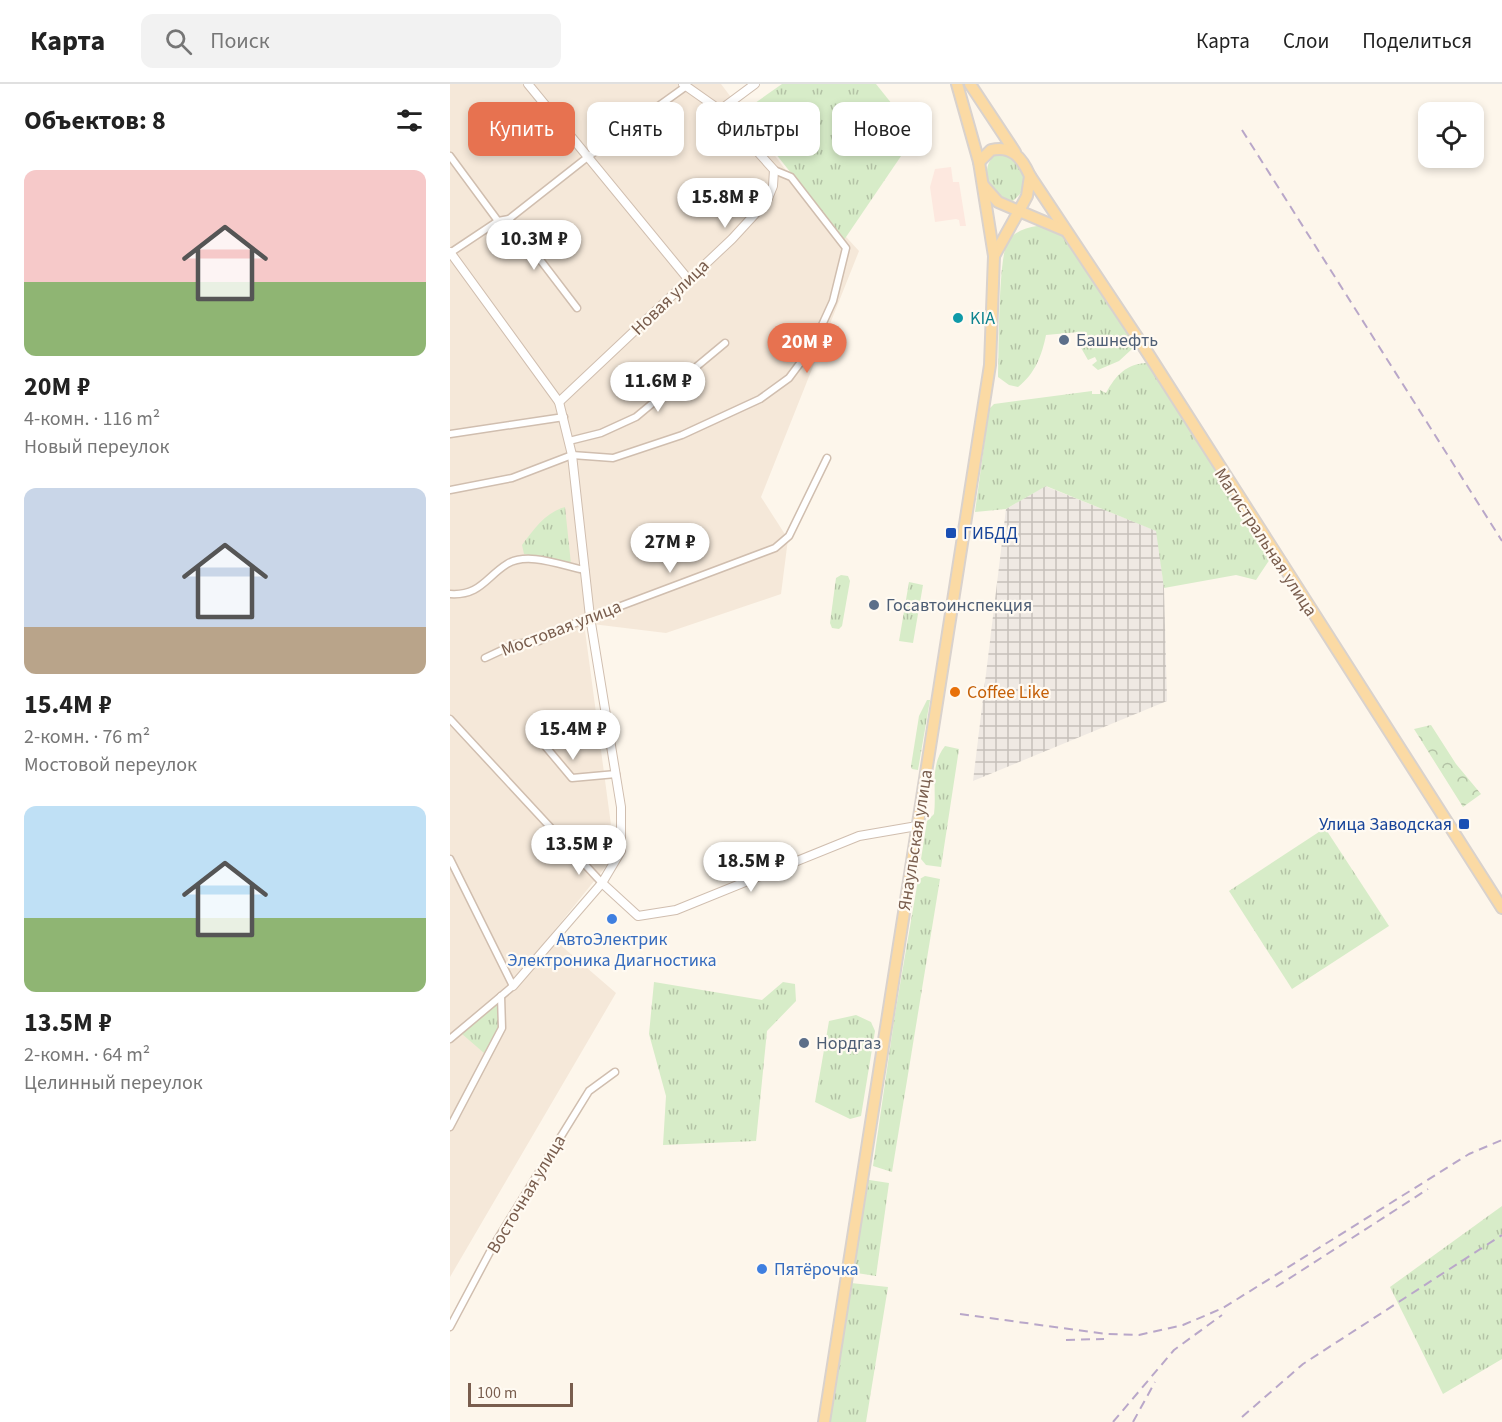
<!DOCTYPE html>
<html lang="ru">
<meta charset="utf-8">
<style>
body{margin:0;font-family:"Source Sans 3",sans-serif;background:#f2f2f2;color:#222;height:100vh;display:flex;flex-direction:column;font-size:22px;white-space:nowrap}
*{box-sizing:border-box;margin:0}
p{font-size:20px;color:#767676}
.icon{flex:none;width:33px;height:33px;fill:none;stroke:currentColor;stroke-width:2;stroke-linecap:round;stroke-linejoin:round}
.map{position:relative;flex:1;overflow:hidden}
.panel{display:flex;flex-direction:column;background:#fff;width:450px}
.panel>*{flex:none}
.guide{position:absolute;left:18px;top:18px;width:570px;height:54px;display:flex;gap:12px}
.buttons{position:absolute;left:968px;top:18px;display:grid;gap:12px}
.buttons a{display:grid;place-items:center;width:66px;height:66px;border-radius:12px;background:#fff;box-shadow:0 3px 9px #0003;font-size:30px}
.scale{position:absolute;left:18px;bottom:15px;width:105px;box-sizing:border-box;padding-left:6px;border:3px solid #795d4d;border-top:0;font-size:16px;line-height:21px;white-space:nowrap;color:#795d4d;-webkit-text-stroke:4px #fffaf2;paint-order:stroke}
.price{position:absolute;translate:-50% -51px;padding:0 14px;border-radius:21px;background:#fff;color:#222;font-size:20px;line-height:39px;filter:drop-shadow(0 2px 3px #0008)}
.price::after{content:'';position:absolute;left:50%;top:36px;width:18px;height:14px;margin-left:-9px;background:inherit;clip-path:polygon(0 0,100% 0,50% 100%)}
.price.active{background:#e77250;color:#fff}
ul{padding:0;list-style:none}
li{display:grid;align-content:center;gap:12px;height:318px;padding:0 24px}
li span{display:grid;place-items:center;height:186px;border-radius:12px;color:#555}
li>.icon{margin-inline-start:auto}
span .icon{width:108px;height:108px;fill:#fffc;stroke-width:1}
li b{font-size:26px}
h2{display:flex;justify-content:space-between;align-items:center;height:72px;padding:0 24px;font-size:26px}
.chip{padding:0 21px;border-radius:12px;background:#fff;box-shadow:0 3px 9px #0003;font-size:21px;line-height:54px}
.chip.active{background:#e77250;color:#fff}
header{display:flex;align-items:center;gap:36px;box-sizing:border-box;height:84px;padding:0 30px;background:#fff;border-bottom:2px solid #e0e0e0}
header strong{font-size:28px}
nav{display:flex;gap:33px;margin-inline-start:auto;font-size:21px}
.search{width:420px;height:54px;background:#f2f2f2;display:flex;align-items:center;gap:15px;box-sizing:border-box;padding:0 21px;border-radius:12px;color:#767676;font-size:22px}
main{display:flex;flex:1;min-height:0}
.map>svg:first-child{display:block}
.residential{fill:#f5e8d9}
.commercial{fill:#fde8df}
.industrial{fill:url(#industrial-grid)}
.grass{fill:url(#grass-tufts)}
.forest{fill:url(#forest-crowns)}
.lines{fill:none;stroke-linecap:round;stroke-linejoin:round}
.minor-casing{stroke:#d0beaf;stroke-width:9}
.tertiary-casing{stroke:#d0beaf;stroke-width:10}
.primary-casing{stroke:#d9d2cd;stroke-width:14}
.minor{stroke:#fff;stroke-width:6}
.tertiary{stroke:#fff;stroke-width:8}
.primary{stroke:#fbdaa4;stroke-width:10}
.rail{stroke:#b9a7c9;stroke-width:2;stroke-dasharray:9 6;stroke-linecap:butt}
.culture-dot{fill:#0f9aa8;stroke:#fffaf2;stroke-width:2}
.service-dot{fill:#5c6f8a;stroke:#fffaf2;stroke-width:2}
.transit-dot{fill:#1a4fb4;stroke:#fffaf2;stroke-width:2}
.food-dot{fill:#e8710a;stroke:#fffaf2;stroke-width:2}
.shop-dot{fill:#3f7fe0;stroke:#fffaf2;stroke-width:2}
.labels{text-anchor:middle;stroke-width:4.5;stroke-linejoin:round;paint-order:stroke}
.street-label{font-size:18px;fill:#795d4d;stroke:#fffaf2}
.culture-label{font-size:18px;fill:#0d838f;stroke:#fffaf2;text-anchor:start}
.service-label{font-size:18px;fill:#4e5e75;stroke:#fffaf2;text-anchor:start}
.transit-label{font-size:18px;fill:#164399;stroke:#fffaf2;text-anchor:start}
.food-label{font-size:18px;fill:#c56008;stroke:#fffaf2;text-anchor:start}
.shop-label{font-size:18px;fill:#366cbe;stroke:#fffaf2}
</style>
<header>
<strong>Карта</strong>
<div class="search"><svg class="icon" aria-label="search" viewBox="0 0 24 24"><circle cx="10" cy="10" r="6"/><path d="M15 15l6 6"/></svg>Поиск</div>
<nav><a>Карта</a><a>Слои</a><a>Поделиться</a></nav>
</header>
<main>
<section class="panel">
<h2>Объектов: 8<svg class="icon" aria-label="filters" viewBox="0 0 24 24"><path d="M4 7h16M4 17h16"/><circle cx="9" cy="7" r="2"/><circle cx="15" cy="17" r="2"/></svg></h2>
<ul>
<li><span style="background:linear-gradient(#f6c9c9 60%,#8fb573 0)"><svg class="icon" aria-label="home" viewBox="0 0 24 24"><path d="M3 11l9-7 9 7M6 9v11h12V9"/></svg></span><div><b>20M ₽</b><p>4-комн. · 116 m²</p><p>Новый переулок</p></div></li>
<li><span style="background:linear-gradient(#c9d6e8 75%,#b9a48a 0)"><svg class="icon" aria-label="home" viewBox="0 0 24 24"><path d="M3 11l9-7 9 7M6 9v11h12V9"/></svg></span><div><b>15.4M ₽</b><p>2-комн. · 76 m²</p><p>Мостовой переулок</p></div></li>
<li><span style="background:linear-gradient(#bfe0f5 60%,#8fb573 0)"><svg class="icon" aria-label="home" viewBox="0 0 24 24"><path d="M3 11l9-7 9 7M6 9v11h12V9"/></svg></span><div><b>13.5M ₽</b><p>2-комн. · 64 m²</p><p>Целинный переулок</p></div></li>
</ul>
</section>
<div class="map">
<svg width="1052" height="1338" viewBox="0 0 1052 1338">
<defs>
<pattern id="industrial-grid" width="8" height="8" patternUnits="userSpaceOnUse" patternTransform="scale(1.5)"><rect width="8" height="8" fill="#efe9e3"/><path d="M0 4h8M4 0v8" fill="none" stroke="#c6c0ba"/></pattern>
<pattern id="grass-tufts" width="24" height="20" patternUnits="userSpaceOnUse" patternTransform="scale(1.5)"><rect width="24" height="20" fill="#d7ecc8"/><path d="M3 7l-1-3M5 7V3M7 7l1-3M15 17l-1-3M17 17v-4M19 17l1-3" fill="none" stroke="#b3c2a5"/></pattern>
<pattern id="forest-crowns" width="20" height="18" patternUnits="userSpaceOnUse" patternTransform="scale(1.5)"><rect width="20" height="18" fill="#d7ecc8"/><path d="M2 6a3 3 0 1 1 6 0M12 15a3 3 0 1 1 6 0" fill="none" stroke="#b3c2a5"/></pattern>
</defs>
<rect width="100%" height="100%" fill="#fdf6eb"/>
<path class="residential" d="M0,0H271L341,93L409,167L311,413L338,455L331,510L216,549L134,539L165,771L100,852L166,909L0,1193Z"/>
<path class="commercial" d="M501,83L503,98H509L516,142H510L509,136L506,135L485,138L480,103L485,85Z"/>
<path class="industrial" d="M595,402L707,447L714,504L717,617L523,697L556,425Z"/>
<g class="grass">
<path d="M332,0H426L466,50L394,156L318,60L298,24Z"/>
<path d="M548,69C567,70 575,88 574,106L563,117C540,115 526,82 548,69Z"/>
<path d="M587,142H600L613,151L682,257V265L669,277L648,286L642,281L647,277L645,273L638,276L630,262L629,248L596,251C592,271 585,290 568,303L559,301L548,293C549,269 548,172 558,157C565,147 576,144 587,142Z"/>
<path d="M697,279L822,472L806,496L786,491L714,504L706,447L596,402L556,425L525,428L539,325L544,320L642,307V310H650V306L656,309C666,291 676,280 697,279Z"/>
<path d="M115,423L121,480L74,470L72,461C84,445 96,428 115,423Z"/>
<path d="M391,491L398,492L400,497L392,542L389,545L382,544L380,539L386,494Z"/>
<path d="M459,498L473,501L463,559L449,557Z"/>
<path d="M477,616H480L468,686L462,685L461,682L469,632Z"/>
<path d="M495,662L509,665L491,783L476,781L471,775L477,737L484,730C487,707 479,682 495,662Z"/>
<path d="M875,744L939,842L842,905L779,807Z"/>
<path d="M475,792L490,795L442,1088L423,1082L445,930L468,796Z"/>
<path d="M204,898L312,916L333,898L345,900L346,917L317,947L306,1057L213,1061L216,1012L199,950Z"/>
<path d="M48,918V946L34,969L12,950Z"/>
<path d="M406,931L421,938L425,947L411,1032L400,1035L365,1018L379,937Z"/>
<path d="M413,1095L439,1099L426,1192L400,1188Z"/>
<path d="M1052,1122V1275L993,1310L940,1203Z"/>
<path d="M401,1199L438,1203L416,1338H378Z"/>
</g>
<path class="forest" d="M981,641L1006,680L1031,710L1013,723L964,645Z"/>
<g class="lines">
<g class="minor-casing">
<g id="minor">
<path d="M0,72L48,137"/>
<path d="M59,135L127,224"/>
<path d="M0,169L48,137L59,135L139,72L235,3"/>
<path d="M0,350L114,333"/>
<path d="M119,357L151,349L186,333L275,259"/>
<path d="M0,406L62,394L122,371L163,374L232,351L310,315L339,294L362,263L383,217L396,164L341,93L324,86"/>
<path d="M0,510C30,512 36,493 57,480C78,467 113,482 135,486"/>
<path d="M35,574L65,560L89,557L123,540L325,464L339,452L377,374"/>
<path d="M0,635L152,799"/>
<path d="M85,650L122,694L166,690"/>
<path d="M0,775L63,902L0,955"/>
<path d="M0,1043L52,944L51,912"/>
<path d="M0,1243L42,1164L139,1007L165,988"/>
</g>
</g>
<g class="tertiary-casing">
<g id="tertiary">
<path d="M78,0L238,195"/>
<path d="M270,26L305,0"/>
<path d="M0,168L109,318L122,371L140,533L171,723V767L152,799L63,902"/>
<path d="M109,318L282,155L317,117L323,102L324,86L270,26L233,0"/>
<path d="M152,799L188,832L226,826L409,752L467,742"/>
</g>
</g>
<g class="primary-casing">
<g id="primary">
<path d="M520,0L565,68"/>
<path d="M529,78L541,66C562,61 572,74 580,92L577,112L569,127L548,118L533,101"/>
<path d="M580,92L697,268L1052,824"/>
<path d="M544,172L569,127L614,146"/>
<path d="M374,1338L540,281L544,172L529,78L507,0"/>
</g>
</g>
<use href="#minor" class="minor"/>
<use href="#tertiary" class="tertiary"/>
<use href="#primary" class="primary"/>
<g class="rail">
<path d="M792,46L1052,457"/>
<path d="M826,1203L978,1105"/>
<path d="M510,1230L656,1250L689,1251L733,1241L773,1224L1019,1070L1052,1056"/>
<path d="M616,1256L654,1255"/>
<path d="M792,1333L853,1280L1052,1151"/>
<path d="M663,1338L724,1266L772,1231"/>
<path d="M683,1338L705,1298"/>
</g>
</g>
<circle class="culture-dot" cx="508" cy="234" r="6"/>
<g class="service-dot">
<circle cx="614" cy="256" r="6"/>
<circle cx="424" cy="521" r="6"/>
<circle cx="354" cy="959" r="6"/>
</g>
<g class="transit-dot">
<rect x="495" y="443" width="12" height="12" rx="3"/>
<rect x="1008" y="734" width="12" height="12" rx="3"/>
</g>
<circle class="food-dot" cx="505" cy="608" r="6"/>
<g class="shop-dot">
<circle cx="162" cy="835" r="6"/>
<circle cx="312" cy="1185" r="6"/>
</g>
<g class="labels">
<g class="street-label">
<text transform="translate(220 213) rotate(-44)" y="6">Новая улица</text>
<text transform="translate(816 458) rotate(57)" y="6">Магистральная улица</text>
<text transform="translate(111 544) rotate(-21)" y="6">Мостовая улица</text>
<text transform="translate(465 756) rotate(-81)" y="6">Янаульская улица</text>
<text transform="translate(76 1110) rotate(-59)" y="6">Восточная улица</text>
</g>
<g class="culture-label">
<text x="520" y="240">KIA</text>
</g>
<g class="service-label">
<text x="626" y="262">Башнефть</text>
<text x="436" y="527">Госавтоинспекция</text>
<text x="366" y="965">Нордгаз</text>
</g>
<g class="transit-label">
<text x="513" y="455">ГИБДД</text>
<text x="1002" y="746" text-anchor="end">Улица Заводская</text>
</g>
<g class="food-label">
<text x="517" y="614">Coffee Like</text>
</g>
<g class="shop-label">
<text x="162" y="861">АвтоЭлектрик<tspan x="162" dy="21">Электроника Диагностика</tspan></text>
<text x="324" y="1191" text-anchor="start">Пятёрочка</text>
</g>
</g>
</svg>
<div class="buttons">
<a><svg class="icon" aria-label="locate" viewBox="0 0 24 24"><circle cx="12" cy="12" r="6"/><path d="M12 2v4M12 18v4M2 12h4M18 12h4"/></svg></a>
</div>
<div class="scale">100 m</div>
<b class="price" style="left:275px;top:145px">15.8M ₽</b>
<b class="price" style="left:84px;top:187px">10.3M ₽</b>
<b class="price active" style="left:357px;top:290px">20M ₽</b>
<b class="price" style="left:208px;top:329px">11.6M ₽</b>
<b class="price" style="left:220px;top:490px">27M ₽</b>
<b class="price" style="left:123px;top:677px">15.4M ₽</b>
<b class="price" style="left:129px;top:792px">13.5M ₽</b>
<b class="price" style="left:301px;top:809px">18.5M ₽</b>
<div class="guide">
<a class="chip active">Купить</a>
<a class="chip">Снять</a>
<a class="chip">Фильтры</a>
<a class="chip">Новое</a>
</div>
</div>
</main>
